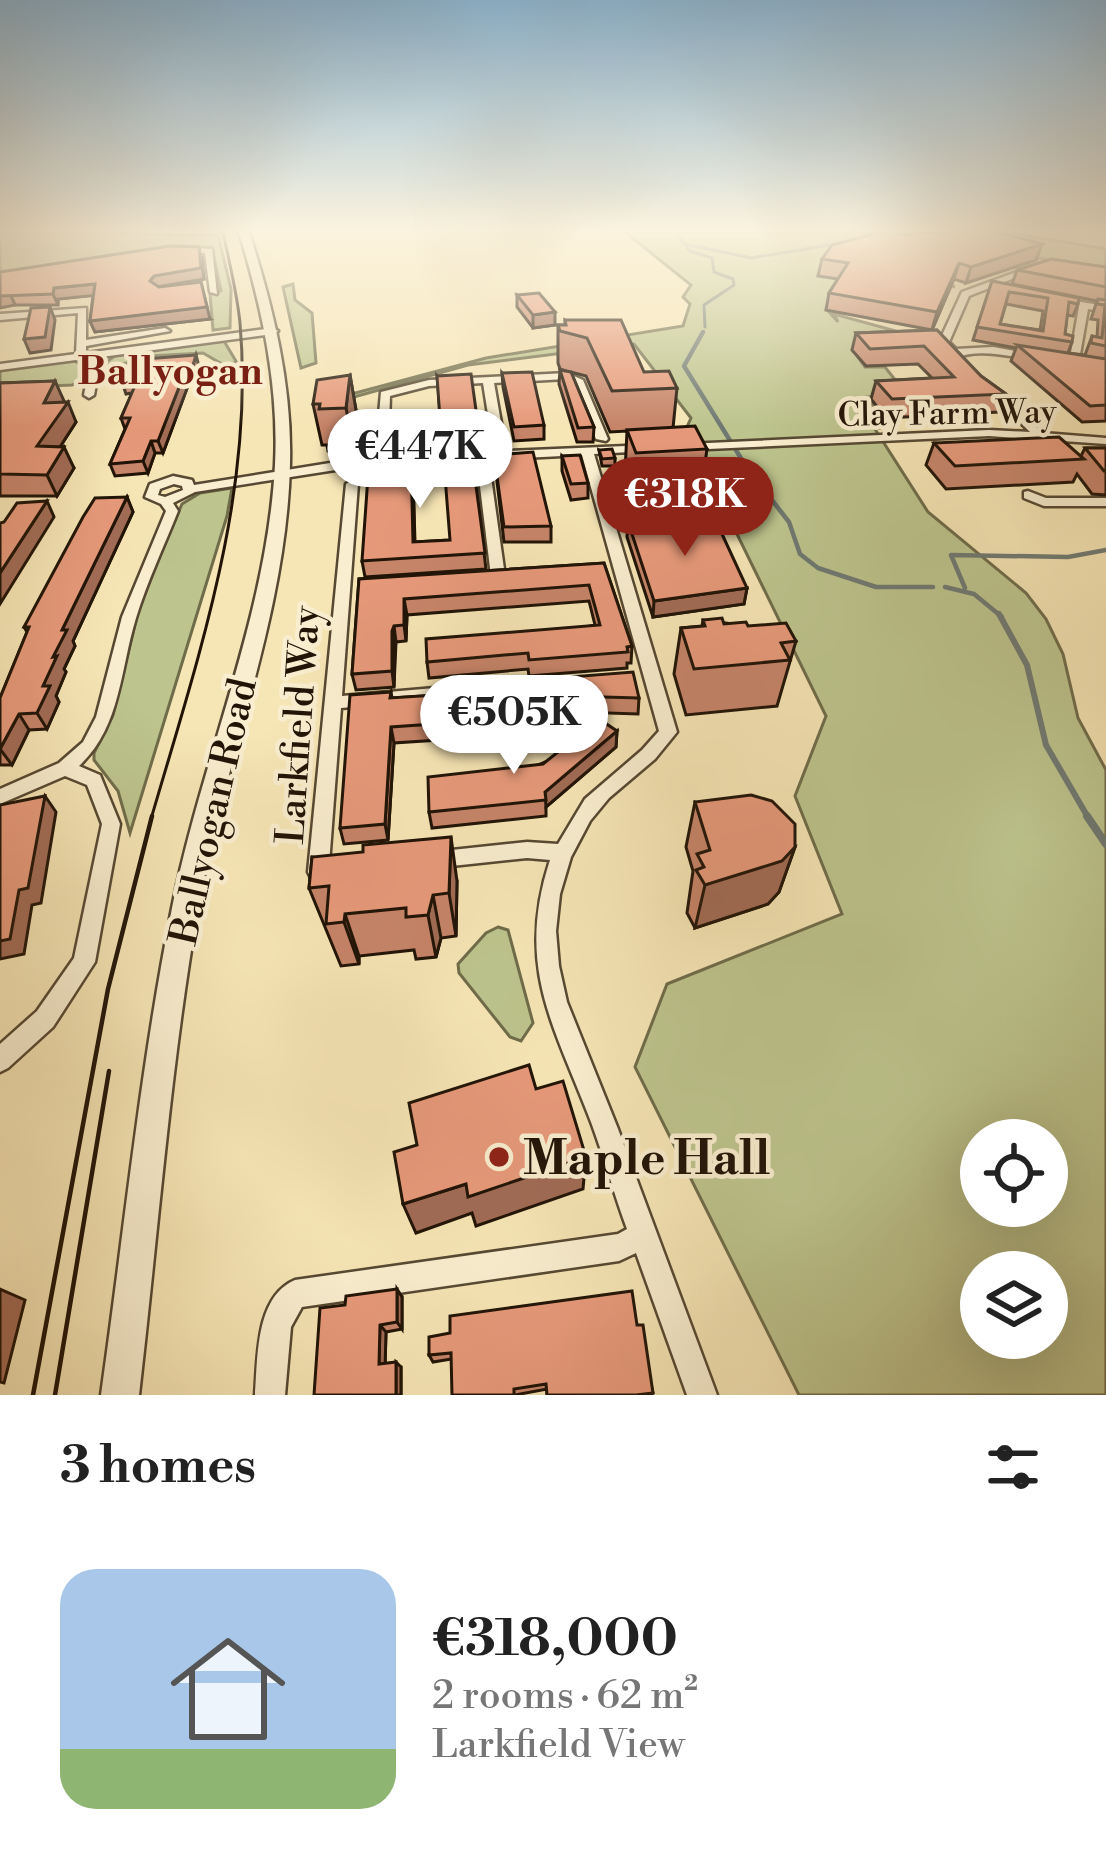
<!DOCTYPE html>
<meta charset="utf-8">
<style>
body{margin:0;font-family:"Libre Bodoni",serif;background:#f6f6f6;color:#222;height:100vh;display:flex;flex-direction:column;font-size:45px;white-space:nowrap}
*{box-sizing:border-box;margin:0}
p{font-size:39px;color:#767676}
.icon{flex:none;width:66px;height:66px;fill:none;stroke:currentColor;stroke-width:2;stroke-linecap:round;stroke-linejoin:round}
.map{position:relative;height:1395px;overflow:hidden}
.side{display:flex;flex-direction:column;background:#fff;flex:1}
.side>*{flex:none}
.buttons{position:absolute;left:960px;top:1119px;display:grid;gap:24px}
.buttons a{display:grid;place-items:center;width:108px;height:108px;border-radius:50%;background:#fff;box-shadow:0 12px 48px #0002;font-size:60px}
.price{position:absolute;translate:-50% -102px;padding:0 27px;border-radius:42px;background:#fff;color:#222;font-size:39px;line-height:78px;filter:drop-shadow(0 3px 6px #0008)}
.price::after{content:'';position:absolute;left:50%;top:72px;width:36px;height:27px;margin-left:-18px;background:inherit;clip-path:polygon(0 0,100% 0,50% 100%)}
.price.active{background:#8f2418;color:#fff}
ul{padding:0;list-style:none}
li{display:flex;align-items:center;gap:36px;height:300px;padding:0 60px}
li+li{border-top:3px solid #e0e0e0}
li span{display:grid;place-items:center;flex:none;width:336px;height:240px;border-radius:36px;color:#555}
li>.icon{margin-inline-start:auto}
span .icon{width:144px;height:144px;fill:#fffc;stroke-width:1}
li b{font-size:51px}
h2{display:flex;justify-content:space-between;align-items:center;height:144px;padding:0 60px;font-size:51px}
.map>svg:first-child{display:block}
.green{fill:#bdc48d;stroke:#6f6c4a;stroke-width:3;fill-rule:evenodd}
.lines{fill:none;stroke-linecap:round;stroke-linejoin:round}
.stream-far3{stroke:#6f7972;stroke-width:3}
.stream-far2{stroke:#6f7972;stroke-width:4.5}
.stream-far1{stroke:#6f7972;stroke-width:6}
.stream{stroke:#6f7972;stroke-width:8}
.minor-casing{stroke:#564832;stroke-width:5}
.tertiary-casing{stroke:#564832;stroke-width:5}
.minor{fill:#f9eecf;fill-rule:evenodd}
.tertiary{fill:#f9eecf;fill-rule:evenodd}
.tram-far1{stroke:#211407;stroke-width:3}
.tram{stroke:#211407;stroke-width:4.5}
.wall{fill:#c68469;stroke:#211407;stroke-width:3;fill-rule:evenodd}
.shaded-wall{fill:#a16b55;stroke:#211407;stroke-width:3}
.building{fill:#e6997a;stroke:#211407;stroke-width:3;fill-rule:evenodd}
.poi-dot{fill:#8f2418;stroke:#f9eecf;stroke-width:4.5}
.labels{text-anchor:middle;stroke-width:9;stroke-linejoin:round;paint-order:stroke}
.far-street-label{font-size:33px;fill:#211407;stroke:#f9eecf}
.far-quarter-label{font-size:39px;font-weight:bold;fill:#7a1f14;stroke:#f9eecf}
.street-label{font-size:39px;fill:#211407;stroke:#f9eecf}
.near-poi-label{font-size:48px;font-weight:bold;fill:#211407;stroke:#f9eecf;text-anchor:start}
</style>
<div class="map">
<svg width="1106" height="1395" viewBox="0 0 1106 1395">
<rect width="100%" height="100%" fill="#f6e5b5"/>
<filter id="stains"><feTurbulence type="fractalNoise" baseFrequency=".00167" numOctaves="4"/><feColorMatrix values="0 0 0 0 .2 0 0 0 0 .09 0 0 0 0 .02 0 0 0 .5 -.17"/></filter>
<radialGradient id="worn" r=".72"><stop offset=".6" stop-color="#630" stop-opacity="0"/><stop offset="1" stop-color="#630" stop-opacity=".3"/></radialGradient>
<g class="green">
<path d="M0,232L218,235L231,289L230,328L213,330L210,294L221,291L212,248L185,247L0,275Z"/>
<path d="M625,232H1005L1106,249V275L1040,258L927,275L955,287L826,266L818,275L867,283L830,297L826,309L838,322L834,314L907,334L853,350L865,367H885L907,395L868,397L886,427L875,429L928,512L1026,593L1046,619L1063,654L1078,718L1106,770V1395H799L635,1067L667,984L842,914L795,796L826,716L690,438L686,429L691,418L634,344L468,365L315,408L314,404L486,358L683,326L690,304L683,297L691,285ZM981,1140H1047V1206H981ZM981,1272H1047V1338H981Z"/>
<path d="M293,284L295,300L312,313L316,363L301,368L283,287Z"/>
<path d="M224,341L237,363L222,364L203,353L130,357L128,363L101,366L116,355Z"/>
<path d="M72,360L87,367L84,380L72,385L0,388V370Z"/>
<path d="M232,488L227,516L130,833L118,791L94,760V753L113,715L140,604L182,504L200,493Z"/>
<path d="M498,927L508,930L533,1023L521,1041L510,1037L459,973L458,964L486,933Z"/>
</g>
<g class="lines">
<g class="stream-far3">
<path d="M675,232L690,251L712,258L714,272L733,279L734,285L704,305L705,327"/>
<path d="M685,244L751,258L842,243"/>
</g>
<g class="stream-far2">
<path d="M703,332L684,366L747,468L789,522L800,554L818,568L876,587H933"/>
<path d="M945,587L974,594L1002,617"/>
<path d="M965,588L951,555L1068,557L1106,550"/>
</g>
<path class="stream-far1" d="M999,614L1027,665L1046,745L1089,819"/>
<path class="stream" d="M1087,816L1106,844"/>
<g class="minor-casing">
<g id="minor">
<path d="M178,247L212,249L217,294L210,292L205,253L181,251Z"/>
<path d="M1030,267L1037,269L969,296L949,342L956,349L993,347L1037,355V359C1011,358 980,347 956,358L949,354L939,342L962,292Z"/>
<path d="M1056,298L1106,306V312L1088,309L1078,366L1069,364L1079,307L1053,303L1052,301Z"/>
<path d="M86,308V340L165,328L170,331L86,346V353L273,328L278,331L273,334L101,357L94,395L89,398L84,395L91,358L0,370V364L76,354L78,313L0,320V314Z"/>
<path d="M567,373L583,380L608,439L606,441L596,439L574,382L566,379L494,383L506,451L649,445L655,448L649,451L594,454L677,732L655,759L609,798L590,821L571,857L560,894L556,931L559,966L567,1002L618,1129L717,1395H687L636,1253L619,1261L302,1307L291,1327L285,1395H255C258,1359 255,1297 295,1280L618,1234L627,1229C614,1194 604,1157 591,1122C554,1025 515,967 550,860L527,858L433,868L426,866L423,860L426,854L433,852L527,842L558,844L585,799L642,750L659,731L582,455L361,466L195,492L173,503L178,511C164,546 147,582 136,618C120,670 121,727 79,766L100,775L120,824L95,962L53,1027L8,1068L0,1072V1044L37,1011L74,958L102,824L87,785L65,776L0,804V789L59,763L83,742L96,717L122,617L166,511L161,504L145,497L150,484L173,476L192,480L194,485L361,458L494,452L483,383L429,386L390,396L388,451C382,456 368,458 362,452L376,448L381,392L429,380ZM174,484L182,486L183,490L165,497L158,495L160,489Z"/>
<path d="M988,382L1043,433L1106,438V444L989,436L686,450L680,447L686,444L989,430L1030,432L984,387V383Z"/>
<path d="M484,466L490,470L505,576L498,580L491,576L478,470Z"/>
<path d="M352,480L358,484L342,696L552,678L560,684L552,690L341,708L329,864L333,871L330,877L318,881L311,878L308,872L346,484Z"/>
<path d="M1028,491L1046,498H1106V506H1044L1024,498V492Z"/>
</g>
</g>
<g class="tertiary-casing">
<path id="tertiary" d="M239,232H249C273,307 292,384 290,463C287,615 224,760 198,908C170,1069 158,1233 139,1395H101C124,1233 140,1069 172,908C201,760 267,617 275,465C279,385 262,308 239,232Z"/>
</g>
<use href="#minor" class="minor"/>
<use href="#tertiary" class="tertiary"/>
<path class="tram-far1" d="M151,819C198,658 255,493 240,323C237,292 229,262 223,232"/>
<g class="tram">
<path d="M33,1395L108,989L152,816"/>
<path d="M55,1395L109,1071"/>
</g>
</g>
<g class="wall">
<path d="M906,235L1042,244L1036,260L966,283L954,279L932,330L826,310L829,293L838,279L818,276L822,259Z"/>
<path d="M202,257L204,279L158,286L210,319L95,332L90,321L93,295L58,299V305H15L0,272Z"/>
<path d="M1106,267V421L1082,422L1011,361L1016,348L973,340L992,281L1078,304L1073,316L1067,315L1065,334L1072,342L1068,353L1085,355L1092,336L1097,337L1098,320L1091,319L1097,301L1012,284L1017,270ZM1006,304L1043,311L1040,330L1000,324Z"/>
<path d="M517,295L555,325L533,328L517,307Z"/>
<path d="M565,320L644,372L677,388L673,428L707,449L701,491L633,496L625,472L627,431L610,432L586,376L571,372L594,427L593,442H577L559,384L560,370L569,372L560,369L558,363V325H565Z"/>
<path d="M937,330L981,376L1006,394L999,412L886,418L871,399L876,381L932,378L918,364L866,366L852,350L856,333Z"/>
<path d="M199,366L195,383H189L163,453H155L148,473L115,476L110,464L125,429L121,418L132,393L126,394L122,382Z"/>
<path d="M502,373L544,425V439L514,441L503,387Z"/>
<path d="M350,375L357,416L354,449L328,451L327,445H322L313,404Z"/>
<path d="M437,376L479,432L480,446L443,449Z"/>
<path d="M55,381L63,402L76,422L60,447L74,468L57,496H0V383Z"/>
<path d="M934,443L1081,456L1085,448H1106V495L1092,494L1077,474L1073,482L946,489L926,465Z"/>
<path d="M479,449L480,464L474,470L486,569L365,577L362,561L413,475L415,542L450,540Z"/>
<path d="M599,450L615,458V466H602Z"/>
<path d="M494,455L551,526V542H504Z"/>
<path d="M562,456L588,483V498L571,500L562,471Z"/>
<path d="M127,497L133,512L73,641L75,646L64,669L66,672L56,696L59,702L47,729L29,730L12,765H0V698L27,632L24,627Z"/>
<path d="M628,522L747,588L744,604L653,617L627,537Z"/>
<path d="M604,563L632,646L631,663H627V668L529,676L528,669L429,678L427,662L595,625L589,601L407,615L406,641L396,642L395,647L394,687L356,690L352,674L359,579Z"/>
<path d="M703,620L748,626L796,641L777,706L686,715L674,674L681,628L702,626Z"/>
<path d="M531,689L639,698L638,714L577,712V721L535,724V734L394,743L388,840L344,844L340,828L391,692L392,698Z"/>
<path d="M617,731L616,747L546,807V816L432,828L429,812Z"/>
<path d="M695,802L795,847L779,892L768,904L695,928L687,913L693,871L686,847Z"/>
<path d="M312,857L457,881L456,936L441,938L436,957L416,959L414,950L359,956V964L341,966L309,888Z"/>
<path d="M402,1297V1329L386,1332L385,1363L401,1367V1395L345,1305Z"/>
<path d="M637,1325L653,1393L651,1395H547V1389L515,1395L451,1359L433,1362L429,1355Z"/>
</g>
<g class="shaded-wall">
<path d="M1042,244L1036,260L966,283L971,267Z"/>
<path d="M199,247L204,279L157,287L150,281L154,276Z"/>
<path d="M959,263L954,279L932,330L937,312Z"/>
<path d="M201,282L210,319L95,332L90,321Z"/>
<path d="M95,284L99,295L58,299V305L53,294L54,288Z"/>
<path d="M10,294L15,305L0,308V296Z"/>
<path d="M50,307L55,320L51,350L30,353L24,339Z"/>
<path d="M555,312V325L533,328V315Z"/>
<path d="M196,355L199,366L195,383L191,372Z"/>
<path d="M185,372L189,383L163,453L158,441Z"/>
<path d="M350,375L357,416L354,449L346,408Z"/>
<path d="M55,381L64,401L54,421L68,402L76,422L47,467L37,446L44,403Z"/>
<path d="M151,441L155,453L148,473L143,461Z"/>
<path d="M64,447L74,468L57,496L47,475Z"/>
<path d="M479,449L480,464L474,471L472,456Z"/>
<path d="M411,460L413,475L415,557L413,542Z"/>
<path d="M127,497L133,512L73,641L75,646L64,669L66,672L56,696L59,702L47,729L37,713L43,686L62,630Z"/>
<path d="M47,501L54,517L0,604V573Z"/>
<path d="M747,588L744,604L653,617L654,601Z"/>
<path d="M404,599L407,615L406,641L404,625Z"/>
<path d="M394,626L396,642L394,687L392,671Z"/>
<path d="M19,714L29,730L12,765L0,749Z"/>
<path d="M391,727L394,743L388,840L385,824Z"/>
<path d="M617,731L616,747L546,807L545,792Z"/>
<path d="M45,796L56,812L41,903L32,905L24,954L0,959V941L19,890Z"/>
<path d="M451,837L457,881L456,936L449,893Z"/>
<path d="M795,847L779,892L768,904L695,928L705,885Z"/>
<path d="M433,895L441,938L436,957L428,915Z"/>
<path d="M345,914L359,956V964L344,922Z"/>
<path d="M586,1157L583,1189L476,1226L472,1213L416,1233L403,1204L466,1184Z"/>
<path d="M0,1289L25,1300L4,1383L0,1382Z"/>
<path d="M397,1289L402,1297V1329L397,1322Z"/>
<path d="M380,1325L386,1332L385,1370L379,1364Z"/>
<path d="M396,1362L401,1367V1395H396Z"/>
</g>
<g class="building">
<path d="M880,232H894L906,235L919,232H997L1042,244L971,267L959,263L937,312L829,293L848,263L822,259L832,245Z"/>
<path d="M170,246L199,247L201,268L154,276L150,281L159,287L201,282L207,307L90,321L95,284L54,288L53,294L0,296V272Z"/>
<path d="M1051,259L1106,267V287L1017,270Z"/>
<path d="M992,281L1079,298L1078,304L1069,302L1065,334L1073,336L1072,342L977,327ZM1009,292L1048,298L1043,331L1000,324Z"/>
<path d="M539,293L555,312L533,315L517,295Z"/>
<path d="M1098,299L1106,300V346L1091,343L1092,336L1102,338L1105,305L1097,304Z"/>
<path d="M50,307L45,337L24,339L31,308Z"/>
<path d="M565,320H621L644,372L669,371L677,388L612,391L587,338L560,331L558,325H566Z"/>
<path d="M937,330L981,376L1006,394L892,399L876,381L954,377L924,346L870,349L856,333Z"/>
<path d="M1017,345L1106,359V405L1090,406Z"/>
<path d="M196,355L191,372H185L158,441H151L143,461L110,464L130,418H121L137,381L122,382L132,360Z"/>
<path d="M560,370L571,372L594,427L578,428Z"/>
<path d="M532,372L544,425L514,427L502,373Z"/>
<path d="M471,374L479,432L441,434L437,376Z"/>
<path d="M350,375L346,408L319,409L320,404H313L317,380Z"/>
<path d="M55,381L44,403L68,402L37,446L64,447L47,475L0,474V383Z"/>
<path d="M695,426L707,449L636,453L627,430Z"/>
<path d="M1059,437L1084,459L955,466L934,443Z"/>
<path d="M1085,448H1106V471H1104Z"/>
<path d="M479,449L472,456L485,553L362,561L369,462L411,460L413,542L450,540L443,451Z"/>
<path d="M612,449L615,458L602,459L599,450Z"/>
<path d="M533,452L551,526L504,527L494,455Z"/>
<path d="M580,455L588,483L571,484L562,456Z"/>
<path d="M127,497L62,630H67L53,657L57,656L43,686H50L37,713L19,714L0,749V698L29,627H24L83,517L95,498Z"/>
<path d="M47,501L0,573V523L4,522L17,503Z"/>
<path d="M716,521L747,588L654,601L628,522Z"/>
<path d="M604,563L632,646L627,647L628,652L529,660L528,653L427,662L426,639L600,625L589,585L404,599V625L394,626L392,631V671L352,674L359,579Z"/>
<path d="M722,618L724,624L746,622L748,626L786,623L796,641L781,643L790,660L694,669L681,628L705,626L703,620Z"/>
<path d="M633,672L639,698L564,696L577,705L534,707L535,717L391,727L385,824L340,828L350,695L391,692L390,698L532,689L531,680Z"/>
<path d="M599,719L617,731L545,792L546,800L429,812L428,777L543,764Z"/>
<path d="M751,795L772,801L795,824V847L782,861L705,885L696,870L704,867L697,854L710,850L695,802Z"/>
<path d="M45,796L28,888L19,890L10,939L0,941V805Z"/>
<path d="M451,837L449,893L433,895L428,915L406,917V908L345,914L344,922L326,924L329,886L309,888L312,857L363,852V845Z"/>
<path d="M529,1065L536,1089L563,1081L586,1157L468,1197L466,1184L403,1204L394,1152L417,1145L409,1103Z"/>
<path d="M397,1289V1322L380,1325L379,1364L396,1362V1395H314L320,1308L345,1305L346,1296Z"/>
<path d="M632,1291L637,1325H643L653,1393L636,1395H547L546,1384L514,1389V1395H452L451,1353L429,1355V1337L450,1333V1316Z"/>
</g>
<linearGradient id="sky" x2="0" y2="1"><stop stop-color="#8cb7d5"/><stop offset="0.54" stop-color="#fbf3de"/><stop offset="1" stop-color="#fbf3de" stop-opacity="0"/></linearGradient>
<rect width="1106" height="427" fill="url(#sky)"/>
<circle class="poi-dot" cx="499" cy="1157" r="12"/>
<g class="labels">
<g class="far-street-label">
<text transform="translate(947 412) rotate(-1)" y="12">Clay Farm Way</text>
</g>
<g class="far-quarter-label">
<text x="170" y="384">Ballyogan</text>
</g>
<g class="street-label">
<text transform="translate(297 725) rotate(-86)" y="14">Larkfield Way</text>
<text transform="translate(212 811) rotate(-77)" y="14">Ballyogan Road</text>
</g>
<g class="near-poi-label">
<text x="523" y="1174">Maple Hall</text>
</g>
</g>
<rect width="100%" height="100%" filter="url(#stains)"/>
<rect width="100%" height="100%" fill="url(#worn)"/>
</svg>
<div class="buttons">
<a><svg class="icon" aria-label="locate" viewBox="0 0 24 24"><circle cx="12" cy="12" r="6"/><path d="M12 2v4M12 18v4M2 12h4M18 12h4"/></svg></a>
<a><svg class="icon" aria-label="layers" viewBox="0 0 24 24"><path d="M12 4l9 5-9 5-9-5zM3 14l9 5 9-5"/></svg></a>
</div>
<b class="price" style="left:420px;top:511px">€447K</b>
<b class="price active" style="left:685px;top:559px">€318K</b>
<b class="price" style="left:514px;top:777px">€505K</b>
</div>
<section class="side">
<h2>3 homes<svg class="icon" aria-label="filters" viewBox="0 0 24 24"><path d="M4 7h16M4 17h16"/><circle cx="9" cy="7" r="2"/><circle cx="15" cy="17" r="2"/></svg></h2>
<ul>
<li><span style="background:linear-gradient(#a9c7e8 75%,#8fb573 0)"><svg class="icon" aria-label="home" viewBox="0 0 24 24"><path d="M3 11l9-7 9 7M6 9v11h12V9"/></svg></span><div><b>€318,000</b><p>2 rooms · 62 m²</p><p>Larkfield View</p></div></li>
</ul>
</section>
